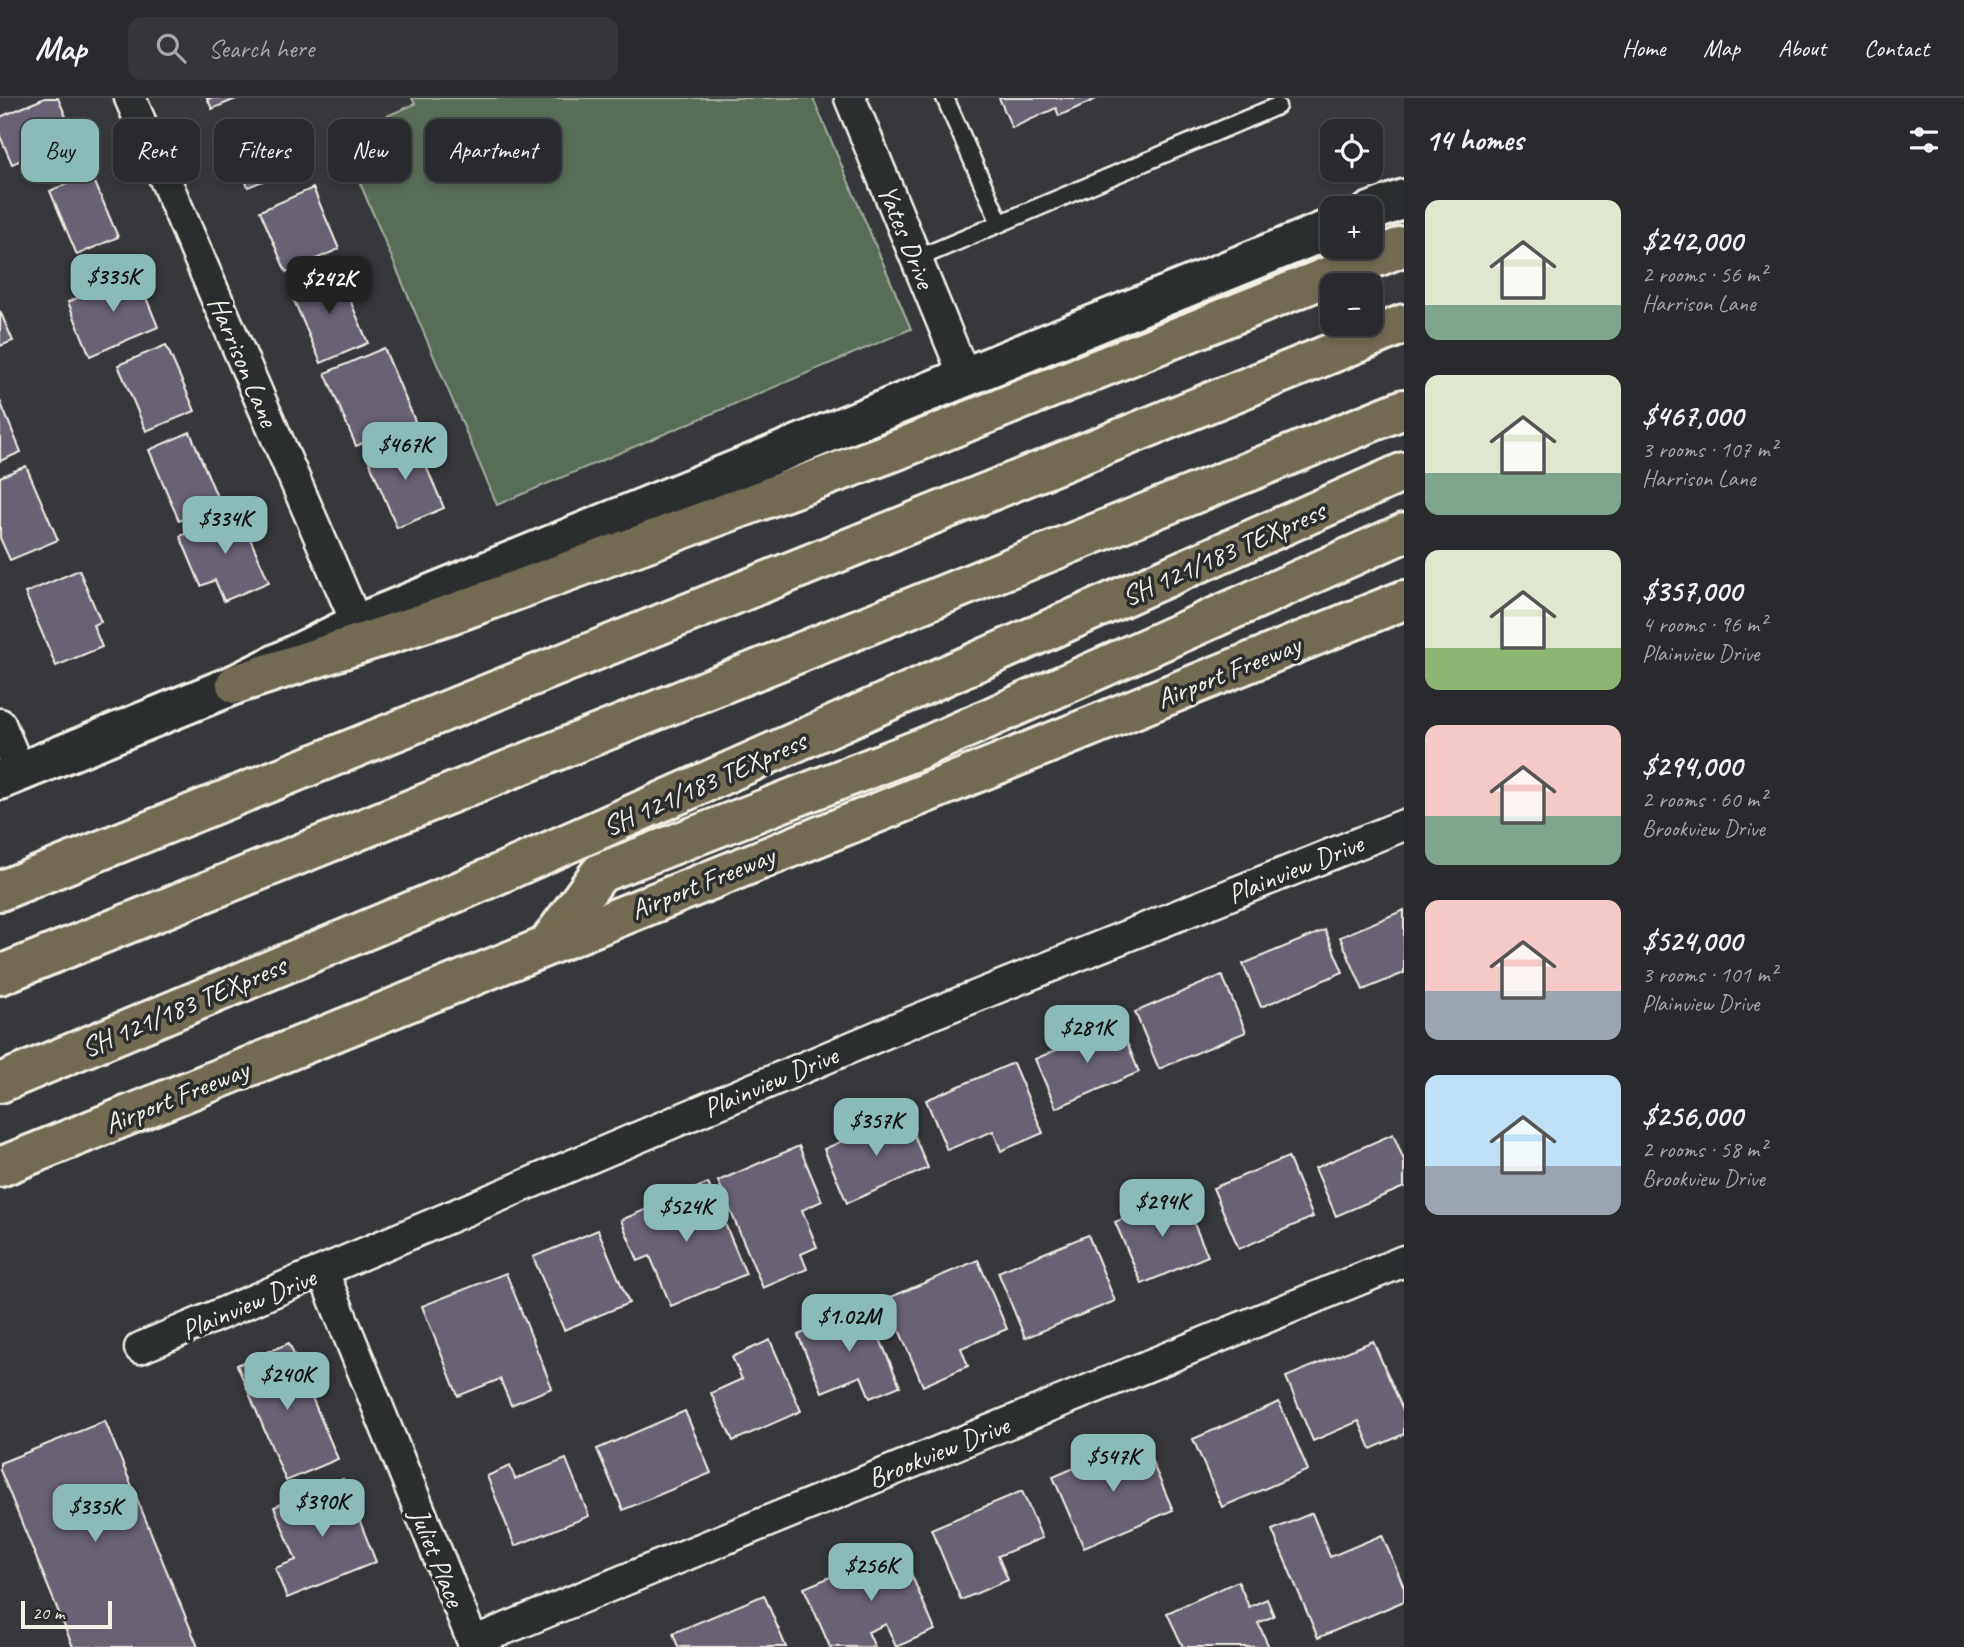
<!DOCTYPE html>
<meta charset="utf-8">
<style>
body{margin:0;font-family:Caveat,sans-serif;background:#353639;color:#f1f3f6;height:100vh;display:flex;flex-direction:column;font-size:26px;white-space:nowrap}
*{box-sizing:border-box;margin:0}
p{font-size:23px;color:#a5a7aa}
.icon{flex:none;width:38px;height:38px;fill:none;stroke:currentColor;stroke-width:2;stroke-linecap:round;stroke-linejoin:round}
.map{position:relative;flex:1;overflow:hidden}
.details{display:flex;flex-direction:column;background:#292a2d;width:560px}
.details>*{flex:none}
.banner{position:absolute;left:21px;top:21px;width:665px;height:63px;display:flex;gap:14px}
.buttons{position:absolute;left:1320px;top:21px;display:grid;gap:14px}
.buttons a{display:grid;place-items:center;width:63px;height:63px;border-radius:14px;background:#292a2d;box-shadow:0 4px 10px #0003,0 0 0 2px #454649;font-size:35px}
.scale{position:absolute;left:21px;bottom:18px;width:91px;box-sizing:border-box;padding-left:7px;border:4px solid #f4f1e8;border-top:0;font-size:19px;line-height:24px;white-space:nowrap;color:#f4f1e8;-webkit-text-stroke:5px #2a2d2e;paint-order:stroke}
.price{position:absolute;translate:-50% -60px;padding:0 16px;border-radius:14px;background:#8bbbb9;color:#111;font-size:23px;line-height:46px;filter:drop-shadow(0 2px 4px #0008)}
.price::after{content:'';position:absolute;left:50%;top:42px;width:21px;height:16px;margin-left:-10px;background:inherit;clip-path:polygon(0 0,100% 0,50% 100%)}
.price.active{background:#222;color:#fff}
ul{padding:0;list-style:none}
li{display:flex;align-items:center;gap:21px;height:175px;padding:0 21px}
li span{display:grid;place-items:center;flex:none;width:196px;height:140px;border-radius:14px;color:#555}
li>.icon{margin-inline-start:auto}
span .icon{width:84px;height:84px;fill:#fffc;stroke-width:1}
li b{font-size:30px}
h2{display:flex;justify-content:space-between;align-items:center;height:84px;padding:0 21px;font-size:30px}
.tag{padding:0 24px;border-radius:14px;background:#292a2d;box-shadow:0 4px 10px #0003,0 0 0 2px #454649;font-size:24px;line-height:63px}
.tag.active{background:#8bbbb9;color:#111}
header{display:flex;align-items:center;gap:42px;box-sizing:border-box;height:98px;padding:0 35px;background:#292a2d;border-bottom:2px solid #454649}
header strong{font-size:33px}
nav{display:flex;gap:38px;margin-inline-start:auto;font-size:24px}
.search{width:490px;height:63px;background:#353639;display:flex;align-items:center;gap:18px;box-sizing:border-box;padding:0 24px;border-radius:14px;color:#a5a7aa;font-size:26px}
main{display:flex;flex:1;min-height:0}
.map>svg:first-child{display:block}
.green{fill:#586d58;stroke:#a6afa0;stroke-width:2}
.building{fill:#696274;stroke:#f4f1e8;stroke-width:2}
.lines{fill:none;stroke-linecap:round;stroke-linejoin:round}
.service-casing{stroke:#f4f1e8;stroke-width:21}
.minor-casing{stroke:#f4f1e8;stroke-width:35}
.secondary-casing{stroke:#f4f1e8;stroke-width:44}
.motorway-casing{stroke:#f4f1e8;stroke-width:44}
.service{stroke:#2a2d2e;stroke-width:16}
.minor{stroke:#2a2d2e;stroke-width:30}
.secondary{stroke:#2a2d2e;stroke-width:38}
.motorway{stroke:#736b52;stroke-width:38}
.labels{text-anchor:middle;stroke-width:7;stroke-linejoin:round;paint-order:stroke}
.street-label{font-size:28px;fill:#f4f1e8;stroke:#2a2d2e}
</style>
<header>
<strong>Map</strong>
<div class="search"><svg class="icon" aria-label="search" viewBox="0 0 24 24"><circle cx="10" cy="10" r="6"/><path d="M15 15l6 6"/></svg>Search here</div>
<nav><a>Home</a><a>Map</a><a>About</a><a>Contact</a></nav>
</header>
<main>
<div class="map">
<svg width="1404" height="1549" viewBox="0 0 1404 1549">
<rect width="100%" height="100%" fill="#37383c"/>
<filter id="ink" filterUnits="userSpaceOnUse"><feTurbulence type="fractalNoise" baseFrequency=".0143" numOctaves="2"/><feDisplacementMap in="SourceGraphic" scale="14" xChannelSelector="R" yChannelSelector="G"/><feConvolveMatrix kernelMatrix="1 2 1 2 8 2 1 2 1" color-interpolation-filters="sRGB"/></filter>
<g filter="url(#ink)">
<path class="green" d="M412,0H813L911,231L497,407L340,38L415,6Z"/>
<g class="building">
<path d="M45,0H58L85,63L48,79L38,55L12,66L0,38V19Z"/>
<path d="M207,0H238L212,11Z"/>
<path d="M999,0H1096V1L1059,18L1056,10L1012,30Z"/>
<path d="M284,24L302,67L248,89L230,47Z"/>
<path d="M91,75L118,139L77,157L50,93Z"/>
<path d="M313,90L339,151L286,174L260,113Z"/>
<path d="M337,171L368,245L321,265L289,191Z"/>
<path d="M136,175L158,229L90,258L68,204Z"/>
<path d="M0,213L13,243L0,248Z"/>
<path d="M166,247L195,313L146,333L118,267Z"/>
<path d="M384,250L415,323L356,348L325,275Z"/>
<path d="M0,303L21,354L0,363Z"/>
<path d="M190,334L220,406L179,423L149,352Z"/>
<path d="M413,338L444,410L397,430L367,358Z"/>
<path d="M26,368L58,442L10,462L0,440V379Z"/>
<path d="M238,413L269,484L224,503L215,482L201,488L180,438Z"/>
<path d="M79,472L101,524L93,527L102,549L56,568L25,495Z"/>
<path d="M1404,812V875L1363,892L1340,839Z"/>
<path d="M1325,832L1343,874L1261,909L1243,866Z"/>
<path d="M1222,877L1246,934L1159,971L1135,914Z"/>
<path d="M1119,925L1139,974L1056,1010L1035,961Z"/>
<path d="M1013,965L1043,1035L1001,1053L993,1033L947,1052L926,1002Z"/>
<path d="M905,1016L928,1070L847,1105L824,1051Z"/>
<path d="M1393,1036L1404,1062V1089L1336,1118L1315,1070Z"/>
<path d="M799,1048L822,1103L802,1112L817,1149L801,1156L807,1171L763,1190L718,1083Z"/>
<path d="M1288,1059L1313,1119L1239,1151L1213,1090Z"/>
<path d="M708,1085L746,1176L671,1208L650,1158L638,1163L621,1122Z"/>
<path d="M1181,1096L1208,1158L1142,1186L1115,1124Z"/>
<path d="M598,1132L629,1205L564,1232L533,1159Z"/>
<path d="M1088,1137L1115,1203L1025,1240L998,1174Z"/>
<path d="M978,1162L1007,1231L961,1250L968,1268L923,1288L886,1201Z"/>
<path d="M506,1175L552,1290L511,1307L500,1281L458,1298L422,1208Z"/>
<path d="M866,1208L900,1288L870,1300L861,1278L822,1294L798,1237Z"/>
<path d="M770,1242L801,1313L733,1343L711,1295L742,1281L732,1259Z"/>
<path d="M1373,1243L1404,1314V1336L1371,1351L1359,1323L1313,1343L1286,1279Z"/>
<path d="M289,1245L338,1361L286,1383L237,1267Z"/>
<path d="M1279,1304L1308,1372L1222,1409L1193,1341Z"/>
<path d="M685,1313L711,1375L623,1412L597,1351Z"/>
<path d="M105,1323L198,1549H73L0,1372V1365Z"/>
<path d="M1142,1341L1173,1412L1084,1450L1053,1379Z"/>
<path d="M566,1361L589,1418L515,1448L487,1378L510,1368L515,1381Z"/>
<path d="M343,1381L376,1464L287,1500L275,1470L296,1462L274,1409Z"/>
<path d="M1022,1393L1042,1440L998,1458L1008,1482L961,1502L931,1431Z"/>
<path d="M1312,1415L1330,1459L1382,1437L1404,1489V1503L1318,1540L1272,1432Z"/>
<path d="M900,1450L935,1532L896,1549L886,1526L868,1534L875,1549H830L804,1490Z"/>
<path d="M1238,1483L1249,1509L1267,1501L1274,1518L1258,1525L1269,1549H1183L1167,1515Z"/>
<path d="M764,1497L786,1549H678L673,1535Z"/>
</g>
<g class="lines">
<g class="service-casing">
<g id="service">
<path d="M945,0L1000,125"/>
<path d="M916,161L1277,8"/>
</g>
</g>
<g class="minor-casing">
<g id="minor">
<path d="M130,0L357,526"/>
<path d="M850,0L964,277"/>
<path d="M0,626L20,674"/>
<path d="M323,1174L475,1549"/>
<path d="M140,1250L904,927L1404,727"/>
<path d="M473,1544L1404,1163"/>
</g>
</g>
<g class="secondary-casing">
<g id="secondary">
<path d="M1370,114L1404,101"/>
<path d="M0,682L236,586L357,526L1332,130"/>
</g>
</g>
<g class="motorway-casing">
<g id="motorway">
<path d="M236,586L457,514L892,354L1404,148"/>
<path d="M0,793L1404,226"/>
<path d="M548,846L600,775L922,650L1404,435"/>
<path d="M0,877L1404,311"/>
<path d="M0,985L467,790L1404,374"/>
<path d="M0,1069L1404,502"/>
</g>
</g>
<use href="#service" class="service"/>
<use href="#minor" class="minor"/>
<use href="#secondary" class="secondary"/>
<use href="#motorway" class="motorway"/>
</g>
</g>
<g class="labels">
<g class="street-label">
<text transform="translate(907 138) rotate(68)" y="10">Yates Drive</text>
<text transform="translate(244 263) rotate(67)" y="10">Harrison Lane</text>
<text transform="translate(1223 455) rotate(-24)" y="10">SH 121/183 TEXpress</text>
<text transform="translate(1228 573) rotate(-22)" y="10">Airport Freeway</text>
<text transform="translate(704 685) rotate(-24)" y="10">SH 121/183 TEXpress</text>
<text transform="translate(1295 770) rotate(-22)" y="10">Plainview Drive</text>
<text transform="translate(702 784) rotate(-22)" y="10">Airport Freeway</text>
<text transform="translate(183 908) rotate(-23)" y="10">SH 121/183 TEXpress</text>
<text transform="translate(770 983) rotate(-23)" y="10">Plainview Drive</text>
<text transform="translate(176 998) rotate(-22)" y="10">Airport Freeway</text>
<text transform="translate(248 1205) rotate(-23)" y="10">Plainview Drive</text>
<text transform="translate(938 1353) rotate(-22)" y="10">Brookview Drive</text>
<text transform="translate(438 1459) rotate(68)" y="10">Juliet Place</text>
</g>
</g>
</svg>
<div class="buttons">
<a><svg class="icon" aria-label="locate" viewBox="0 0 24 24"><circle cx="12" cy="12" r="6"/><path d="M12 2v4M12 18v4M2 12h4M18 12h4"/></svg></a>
<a>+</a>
<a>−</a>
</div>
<div class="scale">20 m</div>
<b class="price" style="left:113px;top:216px">$335K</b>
<b class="price active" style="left:329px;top:218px">$242K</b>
<b class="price" style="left:405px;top:384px">$467K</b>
<b class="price" style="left:225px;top:458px">$334K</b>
<b class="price" style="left:1087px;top:967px">$281K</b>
<b class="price" style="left:876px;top:1060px">$357K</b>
<b class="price" style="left:1162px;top:1141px">$294K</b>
<b class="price" style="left:686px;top:1146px">$524K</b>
<b class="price" style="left:849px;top:1256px">$1.02M</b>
<b class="price" style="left:287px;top:1314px">$240K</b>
<b class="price" style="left:1113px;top:1396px">$547K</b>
<b class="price" style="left:322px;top:1441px">$390K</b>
<b class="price" style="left:95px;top:1446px">$335K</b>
<b class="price" style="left:871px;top:1505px">$256K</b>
<div class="banner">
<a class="tag active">Buy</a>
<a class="tag">Rent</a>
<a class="tag">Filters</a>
<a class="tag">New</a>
<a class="tag">Apartment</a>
</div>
</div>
<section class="details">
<h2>14 homes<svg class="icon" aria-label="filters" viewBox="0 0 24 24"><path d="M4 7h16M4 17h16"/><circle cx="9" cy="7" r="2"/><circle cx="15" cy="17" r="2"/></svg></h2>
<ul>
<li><span style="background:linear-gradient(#dfe7d0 75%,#7fa58c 0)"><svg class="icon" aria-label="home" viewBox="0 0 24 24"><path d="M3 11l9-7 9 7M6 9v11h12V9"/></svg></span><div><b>$242,000</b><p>2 rooms · 56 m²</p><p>Harrison Lane</p></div></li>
<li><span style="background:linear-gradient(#dfe7d0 70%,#7fa58c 0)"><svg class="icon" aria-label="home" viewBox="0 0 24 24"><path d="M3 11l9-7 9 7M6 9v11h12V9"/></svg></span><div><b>$467,000</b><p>3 rooms · 107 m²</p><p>Harrison Lane</p></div></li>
<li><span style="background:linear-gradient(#dfe7d0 70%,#8fb573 0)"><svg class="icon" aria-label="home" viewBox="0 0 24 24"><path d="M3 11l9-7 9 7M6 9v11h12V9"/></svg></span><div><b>$357,000</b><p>4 rooms · 96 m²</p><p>Plainview Drive</p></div></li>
<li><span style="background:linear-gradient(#f6c9c9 65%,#7fa58c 0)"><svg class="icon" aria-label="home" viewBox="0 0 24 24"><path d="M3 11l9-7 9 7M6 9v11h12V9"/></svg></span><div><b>$294,000</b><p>2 rooms · 60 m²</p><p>Brookview Drive</p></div></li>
<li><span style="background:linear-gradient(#f6c9c9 65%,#9aa5b1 0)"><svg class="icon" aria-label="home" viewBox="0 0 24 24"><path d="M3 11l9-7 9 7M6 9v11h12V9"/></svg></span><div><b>$524,000</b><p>3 rooms · 101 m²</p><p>Plainview Drive</p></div></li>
<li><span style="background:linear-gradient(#bfe0f5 65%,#9aa5b1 0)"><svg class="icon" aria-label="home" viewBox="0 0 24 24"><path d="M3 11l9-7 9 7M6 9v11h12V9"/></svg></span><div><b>$256,000</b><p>2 rooms · 58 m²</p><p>Brookview Drive</p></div></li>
</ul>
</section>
</main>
